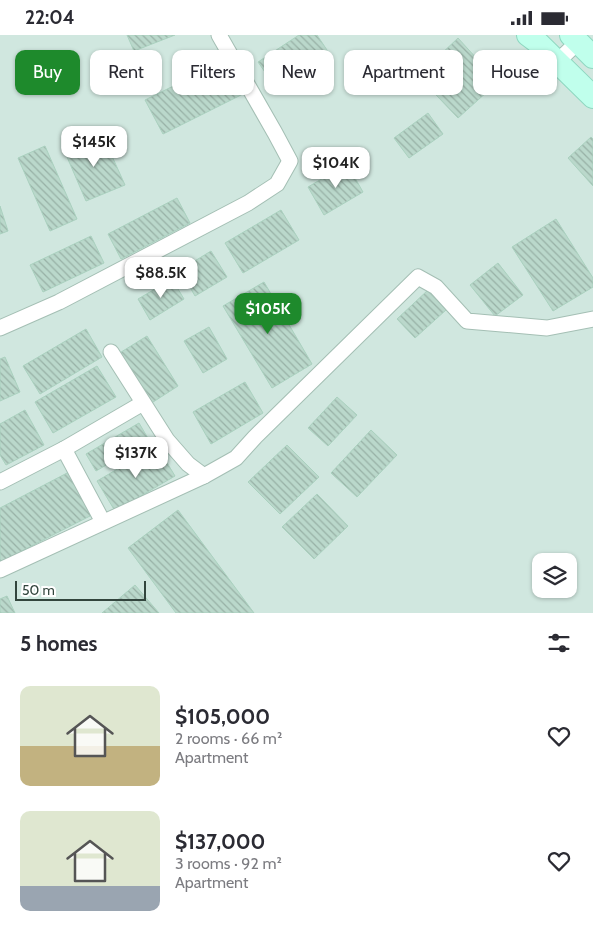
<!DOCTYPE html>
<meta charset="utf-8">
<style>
body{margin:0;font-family:Cabin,sans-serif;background:#f2f2f3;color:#2b2b33;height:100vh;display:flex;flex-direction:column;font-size:19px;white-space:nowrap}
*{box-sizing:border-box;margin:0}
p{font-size:16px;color:#7c7c81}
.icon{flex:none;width:28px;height:28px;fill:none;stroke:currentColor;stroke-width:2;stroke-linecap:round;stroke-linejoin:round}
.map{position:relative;height:578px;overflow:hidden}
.sheet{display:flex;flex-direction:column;background:#fff;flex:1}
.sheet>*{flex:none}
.banner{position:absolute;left:15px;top:15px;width:564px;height:45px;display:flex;gap:10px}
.buttons{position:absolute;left:532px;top:518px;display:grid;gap:10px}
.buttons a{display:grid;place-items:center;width:45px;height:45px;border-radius:10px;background:#fff;box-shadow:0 1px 4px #0004;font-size:25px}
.scale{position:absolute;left:15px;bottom:12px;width:131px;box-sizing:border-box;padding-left:5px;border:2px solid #32453d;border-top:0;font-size:14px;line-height:18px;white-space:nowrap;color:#32453d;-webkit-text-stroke:4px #fff;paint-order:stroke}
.price{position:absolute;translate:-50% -42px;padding:0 11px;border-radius:10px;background:#fff;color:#222;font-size:16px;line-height:32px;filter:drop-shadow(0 1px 2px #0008)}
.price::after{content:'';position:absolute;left:50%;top:30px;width:15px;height:11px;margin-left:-8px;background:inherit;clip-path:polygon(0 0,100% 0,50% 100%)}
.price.on{background:#1e8a2c;color:#fff}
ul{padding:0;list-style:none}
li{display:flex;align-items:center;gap:15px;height:125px;padding:0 20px}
li span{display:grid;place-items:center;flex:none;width:140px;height:100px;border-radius:10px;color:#555}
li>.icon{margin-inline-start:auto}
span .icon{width:60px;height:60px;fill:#fffc;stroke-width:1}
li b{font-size:21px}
h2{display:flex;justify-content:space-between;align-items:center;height:60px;padding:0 20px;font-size:21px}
.tag{padding:0 18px;border-radius:10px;background:#fff;box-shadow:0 1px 4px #0004;font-size:18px;line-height:45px}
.tag.on{background:#1e8a2c;color:#fff}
.status{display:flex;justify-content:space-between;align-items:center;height:35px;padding:0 25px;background:#fff;direction:ltr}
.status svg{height:14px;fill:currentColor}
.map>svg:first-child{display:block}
.residential{fill:#d0e7df;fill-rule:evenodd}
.building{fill:url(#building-back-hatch);stroke:#aad1bf}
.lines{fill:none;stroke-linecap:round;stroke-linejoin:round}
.minor-casing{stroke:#a4bfb4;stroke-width:17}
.secondary-casing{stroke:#8ed7c0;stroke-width:24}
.minor{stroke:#fff;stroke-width:15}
.secondary{stroke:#c0ffec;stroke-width:22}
</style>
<div class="status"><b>22:04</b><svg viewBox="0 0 49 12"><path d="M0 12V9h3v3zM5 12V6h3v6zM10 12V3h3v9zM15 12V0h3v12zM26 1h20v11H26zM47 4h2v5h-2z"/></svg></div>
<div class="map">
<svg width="593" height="578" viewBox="0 0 593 578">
<defs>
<pattern id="building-back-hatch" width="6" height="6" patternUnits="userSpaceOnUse" patternTransform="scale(1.25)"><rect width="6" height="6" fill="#bad8cb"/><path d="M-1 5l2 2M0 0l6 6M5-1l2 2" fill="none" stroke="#98b1a6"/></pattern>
</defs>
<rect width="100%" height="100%" fill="#e2f3ed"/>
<path class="residential" d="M0,0H593V578H0ZM541,526H569V554H541Z"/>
<g class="building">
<path d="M127,0H175L134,16Z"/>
<path d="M299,0H317L329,18L276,53L258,27Z"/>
<path d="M458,3L498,47L458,83L418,41Z"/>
<path d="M226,25L243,59L163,99L145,65Z"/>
<path d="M428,78L443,99L409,123L394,103Z"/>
<path d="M102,99L125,150L86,166L64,115Z"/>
<path d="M591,102L593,104V151L568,123Z"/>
<path d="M45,111L77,184L50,196L18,123Z"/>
<path d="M347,129L363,157L324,180L308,152Z"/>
<path d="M177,163L190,188L121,224L108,199Z"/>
<path d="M0,171L8,196L0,199Z"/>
<path d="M281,175L299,205L243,238L225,208Z"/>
<path d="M556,184L593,243V252L553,276L512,212Z"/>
<path d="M91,201L104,228L43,257L30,230Z"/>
<path d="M211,216L227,242L195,261L180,235Z"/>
<path d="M498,228L523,260L495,281L470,250Z"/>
<path d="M172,244L184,264L150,285L138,264Z"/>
<path d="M264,247L312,329L272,353L223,271Z"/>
<path d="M428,255L446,275L415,303L397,284Z"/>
<path d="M209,292L227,324L203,338L184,306Z"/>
<path d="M86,294L102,322L40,359L23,331Z"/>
<path d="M147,301L178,351L150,369L118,319Z"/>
<path d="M5,322L20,357L0,366V324Z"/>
<path d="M97,331L116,362L53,398L35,367Z"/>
<path d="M245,347L263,378L211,409L193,377Z"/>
<path d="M337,362L357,380L328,411L308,393Z"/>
<path d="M25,375L44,410L6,430L0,420V389Z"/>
<path d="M139,388L149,405L96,436L86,419Z"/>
<path d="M371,395L397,420L357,462L331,438Z"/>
<path d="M287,410L319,442L280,479L248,447Z"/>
<path d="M157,411L175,441L115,476L97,446Z"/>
<path d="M69,437L92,480L0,527V473Z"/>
<path d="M317,459L348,491L314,524L282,492Z"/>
<path d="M178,475L254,578H176L128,513Z"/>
<path d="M135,550L159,578H102Z"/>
<path d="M7,561L15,578H0V564Z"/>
</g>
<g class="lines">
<g class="minor-casing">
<g id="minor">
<path d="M557,27L578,7"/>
<path d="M0,293L59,267L248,168L277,149L290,126L275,98L219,0"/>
<path d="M111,317L167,405L188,429L204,441"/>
<path d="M64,414L103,487"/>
<path d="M0,447L64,414L143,368"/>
<path d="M0,535L204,441L236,423L255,402L418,242L436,252L467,286L547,293L593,284"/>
</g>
</g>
<g class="secondary-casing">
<g id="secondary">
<path d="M528,0L536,6L593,62"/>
<path d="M571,0L593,22"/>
</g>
</g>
<use href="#minor" class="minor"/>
<use href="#secondary" class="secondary"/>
</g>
</svg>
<div class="buttons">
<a><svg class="icon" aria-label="layers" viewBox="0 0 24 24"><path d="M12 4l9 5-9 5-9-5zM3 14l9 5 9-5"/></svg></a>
</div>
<div class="scale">50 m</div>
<b class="price" style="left:94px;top:133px">$145K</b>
<b class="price" style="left:336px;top:154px">$104K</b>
<b class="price" style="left:161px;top:264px">$88.5K</b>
<b class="price on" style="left:268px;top:300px">$105K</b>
<b class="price" style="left:136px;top:444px">$137K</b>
<div class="banner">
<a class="tag on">Buy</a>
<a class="tag">Rent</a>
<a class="tag">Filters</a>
<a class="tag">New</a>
<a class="tag">Apartment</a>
<a class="tag">House</a>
</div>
</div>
<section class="sheet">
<h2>5 homes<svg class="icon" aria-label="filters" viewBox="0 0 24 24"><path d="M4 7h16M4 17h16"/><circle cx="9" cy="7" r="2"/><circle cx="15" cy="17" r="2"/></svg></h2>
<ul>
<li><span style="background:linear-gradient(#dfe7d0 60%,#c2b280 0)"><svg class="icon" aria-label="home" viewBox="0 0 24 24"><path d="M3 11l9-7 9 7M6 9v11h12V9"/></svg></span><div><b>$105,000</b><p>2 rooms · 66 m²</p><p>Apartment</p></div><svg class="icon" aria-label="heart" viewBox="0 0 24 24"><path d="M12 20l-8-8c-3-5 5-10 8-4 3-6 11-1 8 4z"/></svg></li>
<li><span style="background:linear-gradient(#dfe7d0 75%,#9aa5b1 0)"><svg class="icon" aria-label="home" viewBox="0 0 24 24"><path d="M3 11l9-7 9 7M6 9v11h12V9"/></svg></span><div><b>$137,000</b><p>3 rooms · 92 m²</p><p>Apartment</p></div><svg class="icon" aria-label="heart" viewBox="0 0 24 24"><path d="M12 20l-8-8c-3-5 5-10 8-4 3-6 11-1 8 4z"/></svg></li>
</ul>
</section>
